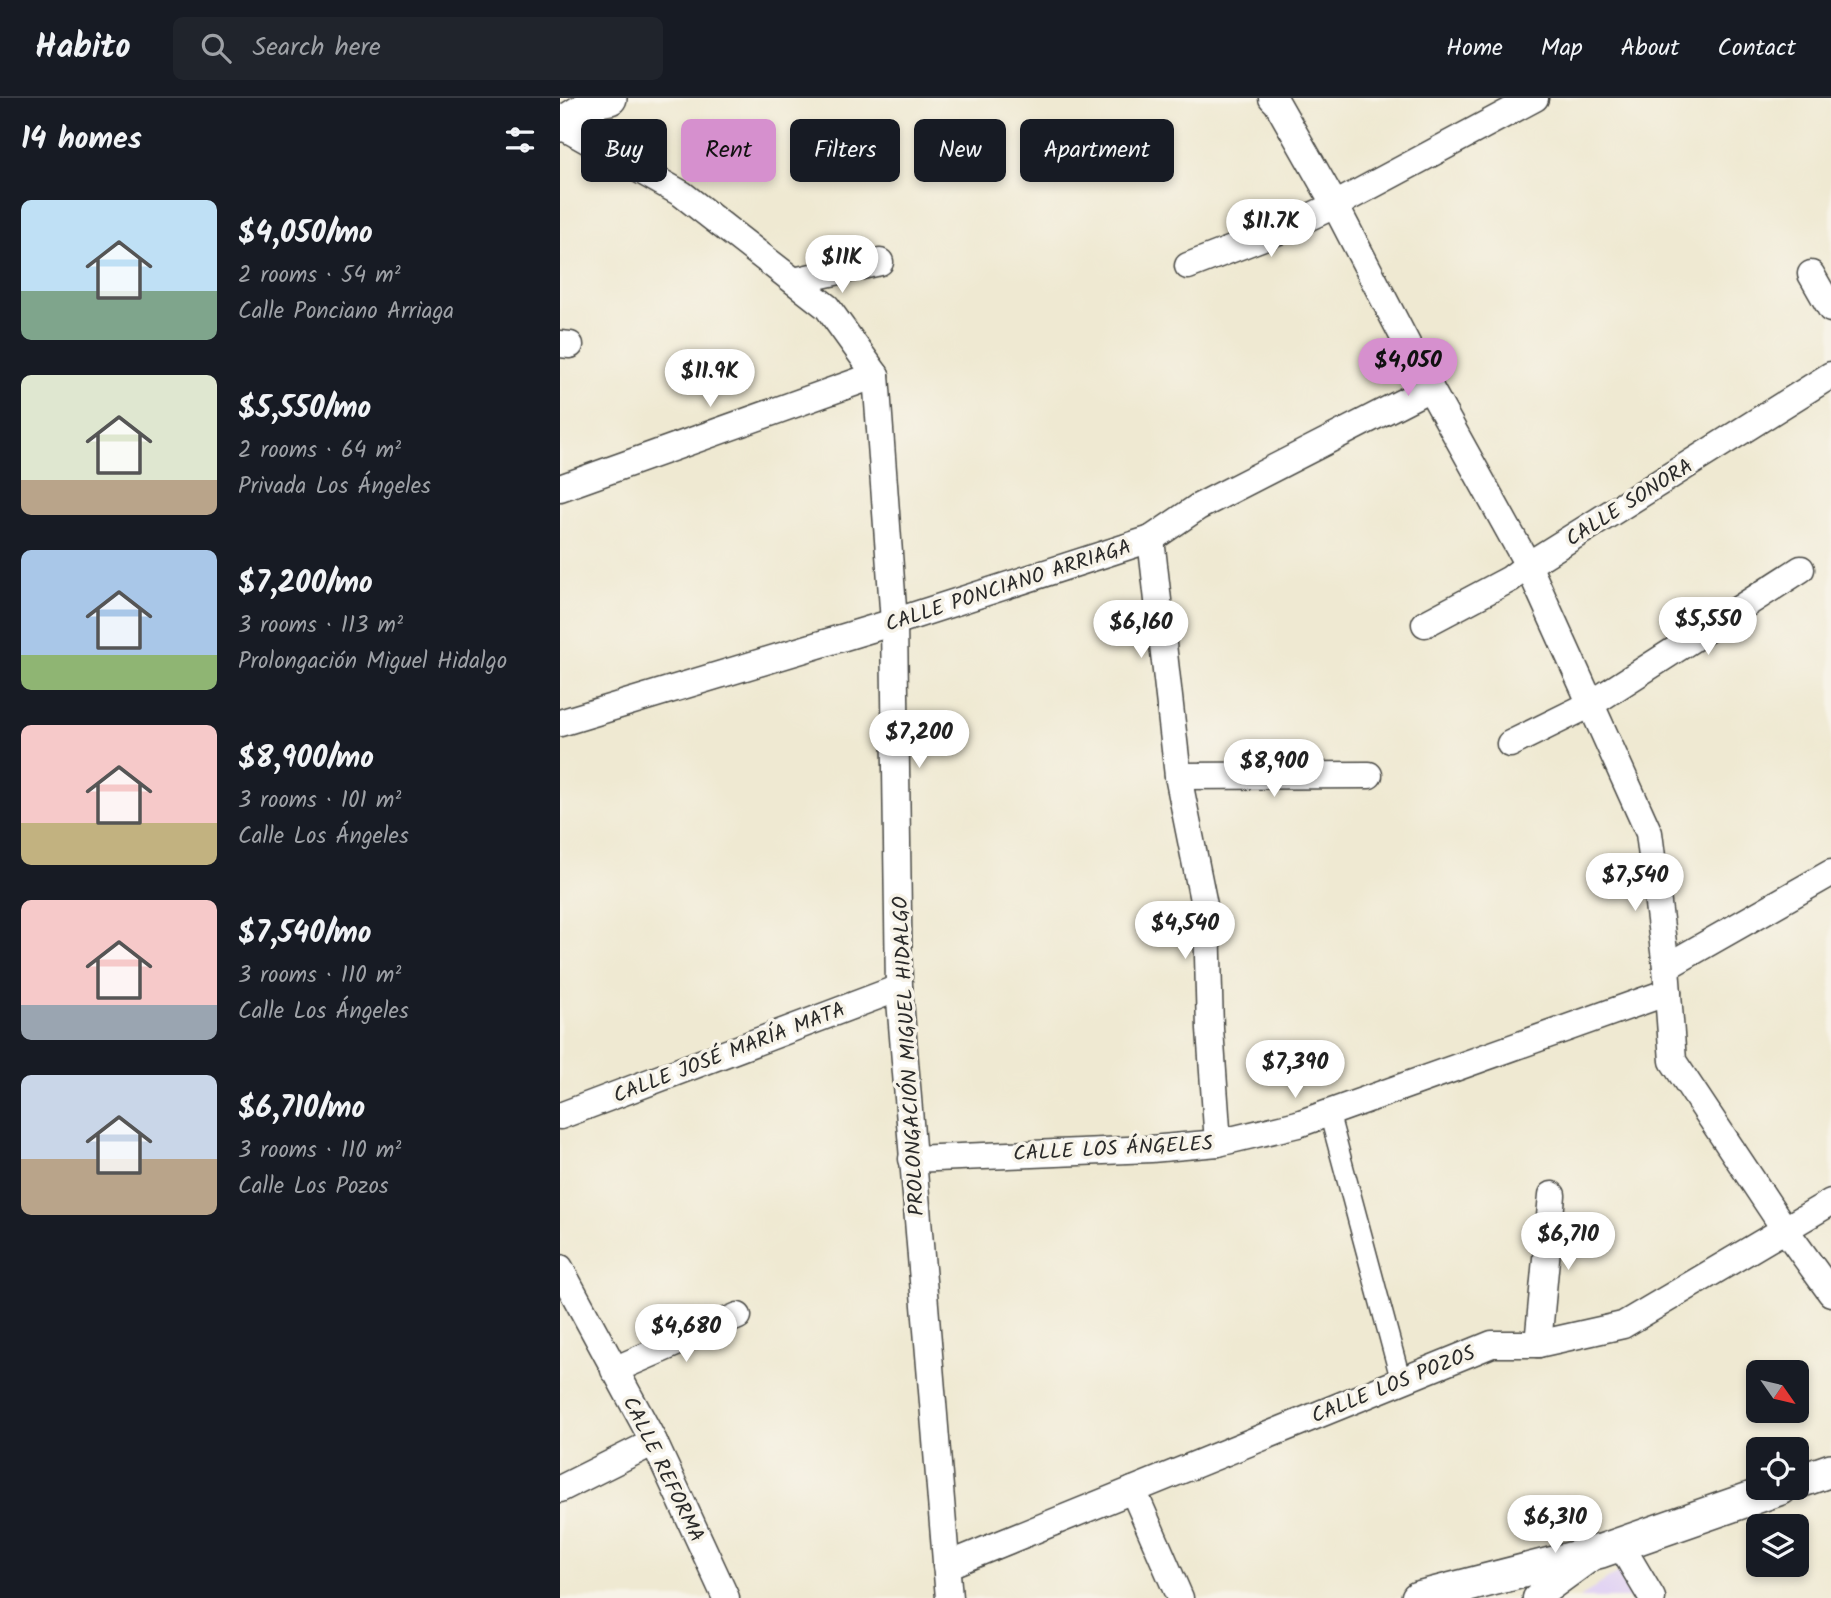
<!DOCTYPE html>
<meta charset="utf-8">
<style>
body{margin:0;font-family:Kalam,sans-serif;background:#20242c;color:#f1f3f6;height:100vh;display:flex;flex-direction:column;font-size:26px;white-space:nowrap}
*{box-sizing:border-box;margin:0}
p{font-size:23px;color:#9ea1a6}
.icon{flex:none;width:38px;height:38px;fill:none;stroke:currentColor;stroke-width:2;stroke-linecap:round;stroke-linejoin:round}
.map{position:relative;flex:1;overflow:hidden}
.drawer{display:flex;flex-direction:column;background:#171b24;width:560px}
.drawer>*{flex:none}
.top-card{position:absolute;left:21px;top:21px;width:665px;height:63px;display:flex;gap:14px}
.needle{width:46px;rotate:124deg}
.fabs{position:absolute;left:1186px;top:1262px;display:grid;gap:14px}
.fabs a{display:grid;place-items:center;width:63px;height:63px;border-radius:10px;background:#171b24;box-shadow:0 4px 10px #0003;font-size:35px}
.price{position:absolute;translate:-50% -60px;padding:0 16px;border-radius:24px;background:#fff;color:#222;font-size:23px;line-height:46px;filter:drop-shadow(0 2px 4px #0008)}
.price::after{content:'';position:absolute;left:50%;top:42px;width:21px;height:16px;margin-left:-10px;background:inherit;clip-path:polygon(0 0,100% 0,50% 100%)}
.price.active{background:#d690ce;color:#111}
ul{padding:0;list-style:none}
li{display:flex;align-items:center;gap:21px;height:175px;padding:0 21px}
li span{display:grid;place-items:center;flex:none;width:196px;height:140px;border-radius:10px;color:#555}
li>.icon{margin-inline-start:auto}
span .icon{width:84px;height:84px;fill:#fffc;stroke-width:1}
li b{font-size:30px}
h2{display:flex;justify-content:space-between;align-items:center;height:84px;padding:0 21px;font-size:30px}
.pill{padding:0 24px;border-radius:10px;background:#171b24;box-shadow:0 4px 10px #0003;font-size:24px;line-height:63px}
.pill.active{background:#d690ce;color:#111}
header{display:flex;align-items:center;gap:42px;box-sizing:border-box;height:98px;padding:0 35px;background:#171b24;border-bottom:2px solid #363941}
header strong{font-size:33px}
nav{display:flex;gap:38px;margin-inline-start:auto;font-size:24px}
.search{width:490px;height:63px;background:#20242c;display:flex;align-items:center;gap:18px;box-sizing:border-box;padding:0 24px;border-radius:10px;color:#9ea1a6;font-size:26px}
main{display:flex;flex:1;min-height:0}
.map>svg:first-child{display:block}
.built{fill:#e2d4f3}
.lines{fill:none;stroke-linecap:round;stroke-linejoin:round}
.pedestrian-casing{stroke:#484844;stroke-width:22}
.minor-casing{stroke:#484844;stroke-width:29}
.tertiary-casing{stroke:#484844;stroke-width:36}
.pedestrian{stroke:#fff;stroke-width:19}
.minor{stroke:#fff;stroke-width:26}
.tertiary{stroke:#fff;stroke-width:33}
.labels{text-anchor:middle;stroke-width:7;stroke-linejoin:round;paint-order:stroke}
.street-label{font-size:21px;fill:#2b2b2b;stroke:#f7f3e8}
</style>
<header>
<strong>Habito</strong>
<div class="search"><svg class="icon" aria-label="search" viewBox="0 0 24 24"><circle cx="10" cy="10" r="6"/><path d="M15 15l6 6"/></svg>Search here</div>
<nav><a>Home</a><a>Map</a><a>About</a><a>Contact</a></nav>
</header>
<main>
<section class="drawer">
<h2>14 homes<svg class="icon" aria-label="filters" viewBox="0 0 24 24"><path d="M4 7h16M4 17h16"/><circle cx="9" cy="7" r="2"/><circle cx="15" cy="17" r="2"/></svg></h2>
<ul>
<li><span style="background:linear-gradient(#bfe0f5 65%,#7fa58c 0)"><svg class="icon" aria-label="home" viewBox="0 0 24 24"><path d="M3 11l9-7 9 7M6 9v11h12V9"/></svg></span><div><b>$4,050/mo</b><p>2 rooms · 54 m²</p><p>Calle Ponciano Arriaga</p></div></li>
<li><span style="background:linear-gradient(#dfe7d0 75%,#b9a48a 0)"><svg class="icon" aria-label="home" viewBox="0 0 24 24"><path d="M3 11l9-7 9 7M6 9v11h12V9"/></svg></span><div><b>$5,550/mo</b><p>2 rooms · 64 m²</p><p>Privada Los Ángeles</p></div></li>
<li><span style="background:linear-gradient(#a9c7e8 75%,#8fb573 0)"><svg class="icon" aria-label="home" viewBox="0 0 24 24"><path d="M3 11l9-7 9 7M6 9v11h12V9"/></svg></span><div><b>$7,200/mo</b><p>3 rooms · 113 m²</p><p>Prolongación Miguel Hidalgo</p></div></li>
<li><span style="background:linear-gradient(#f6c9c9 70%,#c2b280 0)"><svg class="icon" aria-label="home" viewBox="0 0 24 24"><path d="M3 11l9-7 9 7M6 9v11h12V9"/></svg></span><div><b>$8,900/mo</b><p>3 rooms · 101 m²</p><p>Calle Los Ángeles</p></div></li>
<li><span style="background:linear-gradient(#f6c9c9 75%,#9aa5b1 0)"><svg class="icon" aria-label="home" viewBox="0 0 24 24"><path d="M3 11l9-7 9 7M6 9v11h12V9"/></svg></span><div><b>$7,540/mo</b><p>3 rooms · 110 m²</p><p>Calle Los Ángeles</p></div></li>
<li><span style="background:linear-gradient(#c9d6e8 60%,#b9a48a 0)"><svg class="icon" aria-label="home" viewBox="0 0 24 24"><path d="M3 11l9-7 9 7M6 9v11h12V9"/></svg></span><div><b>$6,710/mo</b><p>3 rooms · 110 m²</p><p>Calle Los Pozos</p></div></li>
</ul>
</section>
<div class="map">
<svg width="1271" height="1500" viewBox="0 0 1271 1500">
<rect width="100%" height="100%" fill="#f7f3e8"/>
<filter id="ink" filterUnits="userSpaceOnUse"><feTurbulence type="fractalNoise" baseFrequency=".0143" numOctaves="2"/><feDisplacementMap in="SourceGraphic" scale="14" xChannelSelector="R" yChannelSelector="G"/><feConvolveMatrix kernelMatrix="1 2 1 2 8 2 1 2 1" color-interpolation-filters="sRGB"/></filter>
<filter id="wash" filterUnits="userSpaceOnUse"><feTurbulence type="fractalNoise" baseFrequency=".00686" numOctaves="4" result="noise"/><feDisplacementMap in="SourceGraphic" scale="28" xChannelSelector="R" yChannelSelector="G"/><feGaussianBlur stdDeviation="1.57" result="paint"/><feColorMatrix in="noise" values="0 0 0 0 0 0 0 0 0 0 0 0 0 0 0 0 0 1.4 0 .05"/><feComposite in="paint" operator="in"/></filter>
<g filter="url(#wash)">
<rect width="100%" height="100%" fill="#efe9d2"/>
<path class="built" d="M1060,1473L1078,1500H1019Z"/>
</g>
<g filter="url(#ink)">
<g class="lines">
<g class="pedestrian-casing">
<path id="pedestrian" d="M769,1015L841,1283"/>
</g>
<g class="minor-casing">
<g id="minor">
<path d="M712,0L717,5L775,107L870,290L968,467L1089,735L1106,869L1113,963L1224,1130L1271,1195"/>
<path d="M0,27L122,96L267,209L316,277L334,524L339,890L389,1500"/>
<path d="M628,168L724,131L775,107L975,0"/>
<path d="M1251,176L1271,211"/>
<path d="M234,183L320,164"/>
<path d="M0,246L10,247"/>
<path d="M0,390L316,277"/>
<path d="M591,441L618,678L647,822L650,931L658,1045"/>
<path d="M865,526L950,481L968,467L1271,277"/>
<path d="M0,625L334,524L591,441L638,409L870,290"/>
<path d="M950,646L1031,606L1241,471"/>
<path d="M618,678L809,677"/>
<path d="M1106,869L1271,775"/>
<path d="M0,1018L339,890"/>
<path d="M352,1061L591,1051L658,1045L738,1026L1108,894"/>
<path d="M0,1170L94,1344L166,1500"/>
<path d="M978,1246L992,1097"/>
<path d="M54,1272L178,1218"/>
<path d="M0,1391L94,1344"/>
<path d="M573,1392L620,1500"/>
<path d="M1060,1446L1092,1500"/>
<path d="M386,1468L932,1246H978L1063,1227L1271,1104"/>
<path d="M976,1500L1031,1460"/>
</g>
</g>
<g class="tertiary-casing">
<g id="tertiary">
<path d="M0,27L39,2L50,0"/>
<path d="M1237,1384L1271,1372"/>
<path d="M858,1500L1041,1453L1221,1390"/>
</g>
</g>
<use href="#pedestrian" class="pedestrian"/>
<use href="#minor" class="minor"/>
<use href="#tertiary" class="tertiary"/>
</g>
</g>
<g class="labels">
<g class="street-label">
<text transform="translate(1069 404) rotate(-32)" y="7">CALLE SONORA</text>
<text transform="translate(448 487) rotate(-18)" y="7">CALLE PONCIANO ARRIAGA</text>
<text transform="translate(169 954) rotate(-21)" y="7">CALLE JOSÉ MARÍA MATA</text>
<text transform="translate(348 958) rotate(-93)" y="7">PROLONGACIÓN MIGUEL HIDALGO</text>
<text transform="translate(553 1050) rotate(-3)" y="7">CALLE LOS ÁNGELES</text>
<text transform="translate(833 1286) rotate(-22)" y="7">CALLE LOS POZOS</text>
<text transform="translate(104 1371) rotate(64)" y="7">CALLE REFORMA</text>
</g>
</g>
</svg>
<div class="fabs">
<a><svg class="needle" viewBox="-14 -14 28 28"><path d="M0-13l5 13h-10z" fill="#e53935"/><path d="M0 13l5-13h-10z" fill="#9ea1a6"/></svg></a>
<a><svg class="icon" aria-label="locate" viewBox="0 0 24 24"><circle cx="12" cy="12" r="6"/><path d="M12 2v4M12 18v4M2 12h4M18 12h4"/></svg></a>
<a><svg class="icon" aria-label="layers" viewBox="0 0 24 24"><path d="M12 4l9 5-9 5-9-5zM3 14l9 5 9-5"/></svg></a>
</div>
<b class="price" style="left:711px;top:161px">$11.7K</b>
<b class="price" style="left:282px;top:197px">$11K</b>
<b class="price active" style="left:848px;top:300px">$4,050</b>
<b class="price" style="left:150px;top:311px">$11.9K</b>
<b class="price" style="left:1148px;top:559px">$5,550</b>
<b class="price" style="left:581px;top:562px">$6,160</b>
<b class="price" style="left:359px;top:672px">$7,200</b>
<b class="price" style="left:714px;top:701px">$8,900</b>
<b class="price" style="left:1075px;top:815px">$7,540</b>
<b class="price" style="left:625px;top:863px">$4,540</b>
<b class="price" style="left:735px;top:1002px">$7,390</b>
<b class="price" style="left:1008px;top:1174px">$6,710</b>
<b class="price" style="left:126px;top:1266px">$4,680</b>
<b class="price" style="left:995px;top:1457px">$6,310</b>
<div class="top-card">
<a class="pill">Buy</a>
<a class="pill active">Rent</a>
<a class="pill">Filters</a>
<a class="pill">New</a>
<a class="pill">Apartment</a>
</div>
</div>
</main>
